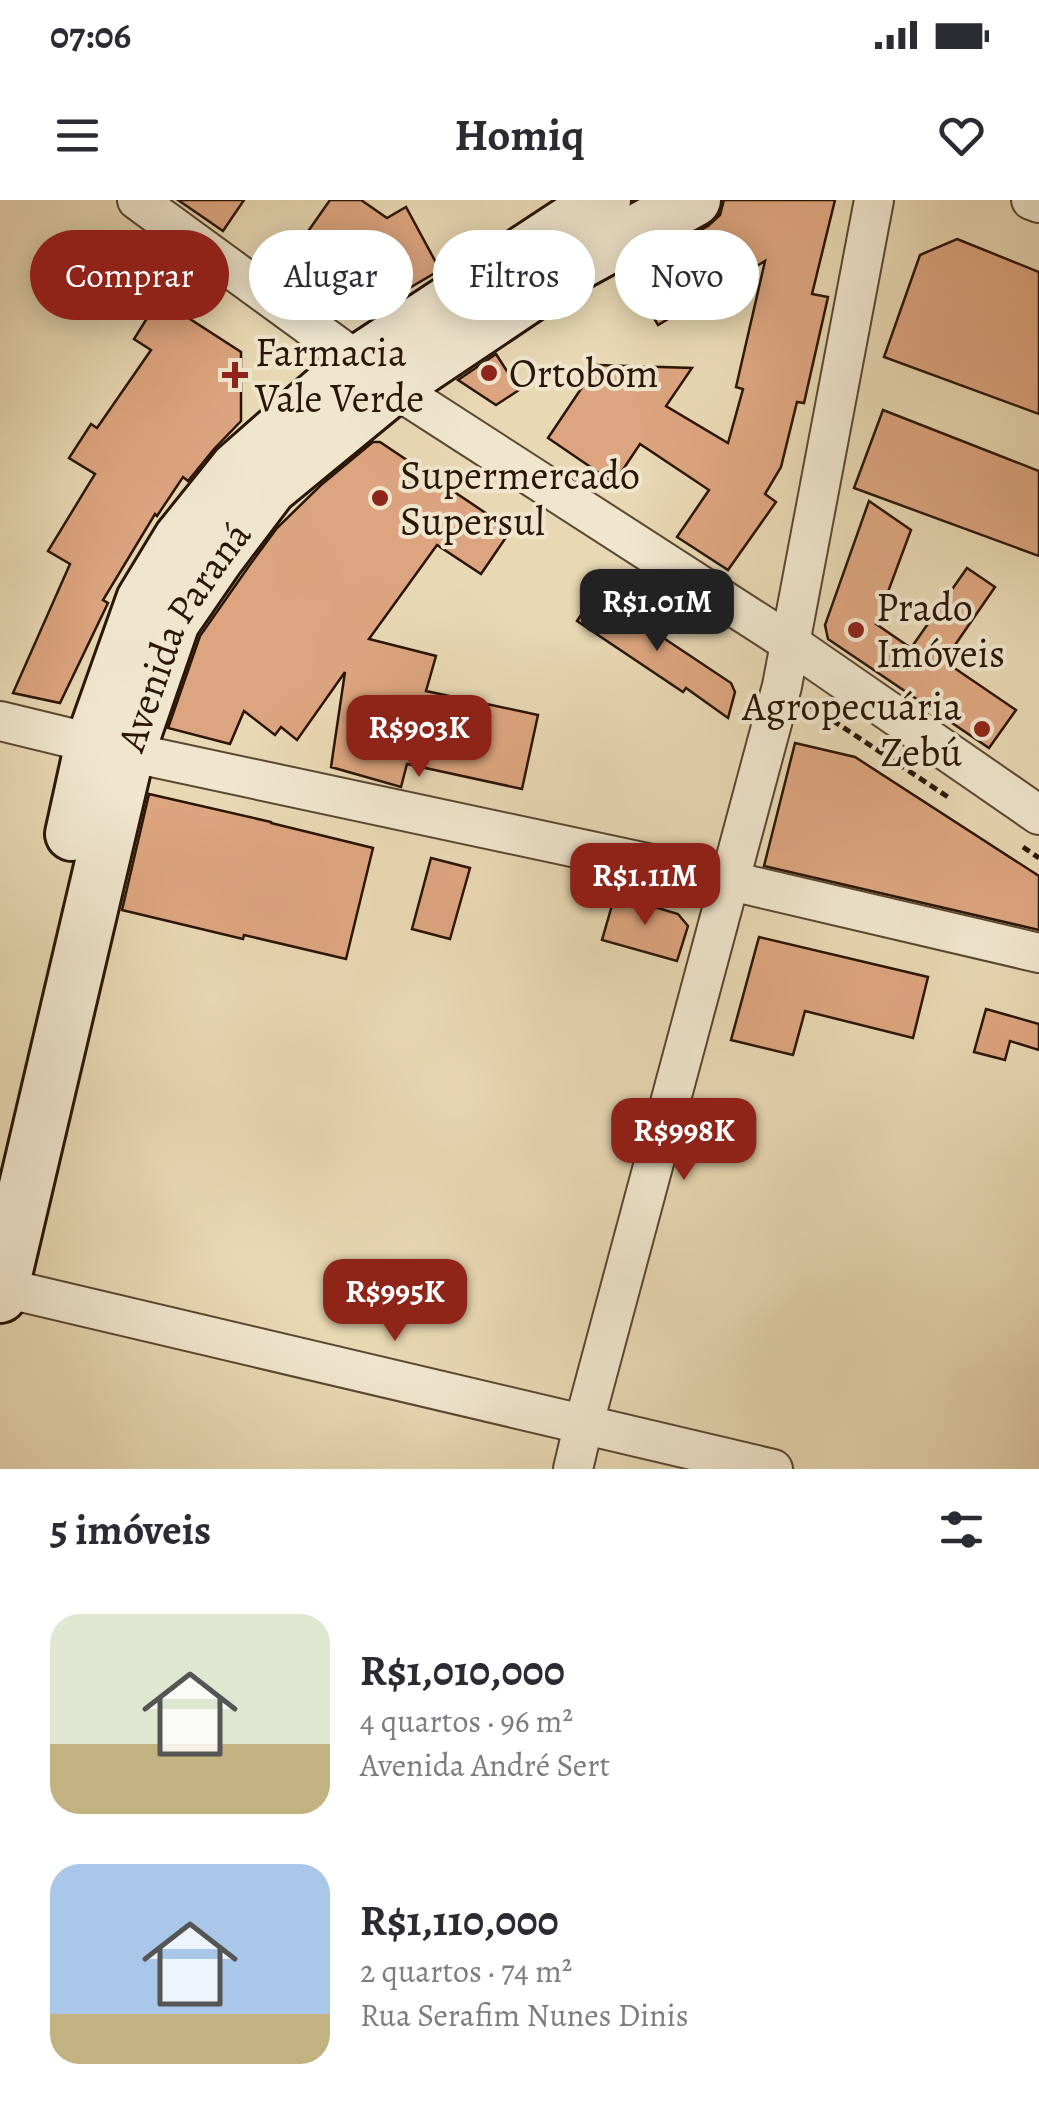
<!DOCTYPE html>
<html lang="pt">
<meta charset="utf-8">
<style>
body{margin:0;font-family:Alegreya,serif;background:#f2f2f3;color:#2b2b33;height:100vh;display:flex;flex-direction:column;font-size:38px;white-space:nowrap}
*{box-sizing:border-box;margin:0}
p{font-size:32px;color:#7c7c81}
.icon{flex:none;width:55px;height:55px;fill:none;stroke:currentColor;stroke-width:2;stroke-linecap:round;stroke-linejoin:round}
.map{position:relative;height:1269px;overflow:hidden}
.details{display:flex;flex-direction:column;background:#fff;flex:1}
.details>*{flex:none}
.top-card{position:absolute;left:30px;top:30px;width:980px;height:90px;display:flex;gap:20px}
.price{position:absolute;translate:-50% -85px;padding:0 22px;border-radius:20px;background:#8f2418;color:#fff;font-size:32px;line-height:65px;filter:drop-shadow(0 2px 5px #0008)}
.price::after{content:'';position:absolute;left:50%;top:60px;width:30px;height:22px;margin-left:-15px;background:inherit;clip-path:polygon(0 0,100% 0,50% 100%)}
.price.selected{background:#222;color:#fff}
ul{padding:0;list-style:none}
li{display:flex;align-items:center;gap:30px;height:250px;padding:0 50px}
li span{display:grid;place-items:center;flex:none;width:280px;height:200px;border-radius:30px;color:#555}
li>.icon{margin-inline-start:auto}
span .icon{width:120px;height:120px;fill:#fffc;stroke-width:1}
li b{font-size:42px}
h2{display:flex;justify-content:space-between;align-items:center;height:120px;padding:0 50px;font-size:42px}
.tag{padding:0 35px;border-radius:45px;background:#fff;box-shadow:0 5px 25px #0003;font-size:35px;line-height:90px}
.tag.selected{background:#8f2418;color:#fff}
.status{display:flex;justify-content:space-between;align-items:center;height:70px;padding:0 50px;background:#fff;direction:ltr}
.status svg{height:28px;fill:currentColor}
header{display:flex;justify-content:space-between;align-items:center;height:130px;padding:0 50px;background:#fff;font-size:45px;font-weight:700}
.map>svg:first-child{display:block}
.building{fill:#dda57f;stroke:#2a1506;stroke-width:2.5}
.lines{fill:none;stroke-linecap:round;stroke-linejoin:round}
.minor-casing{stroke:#5a4631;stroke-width:42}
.secondary-casing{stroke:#2a1506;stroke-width:58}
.path{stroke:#2a1506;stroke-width:5;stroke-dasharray:8 5;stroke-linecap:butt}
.minor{stroke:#f0e6ce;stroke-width:38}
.secondary{stroke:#f0e6ce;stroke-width:52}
.poi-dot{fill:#8f2418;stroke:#f0e6ce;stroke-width:4}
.labels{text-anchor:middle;stroke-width:8;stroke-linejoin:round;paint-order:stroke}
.poi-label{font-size:40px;fill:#2a1506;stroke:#f0e6ce;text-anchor:start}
.street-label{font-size:40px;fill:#2a1506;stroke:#f0e6ce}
</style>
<div class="status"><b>07:06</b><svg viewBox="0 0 49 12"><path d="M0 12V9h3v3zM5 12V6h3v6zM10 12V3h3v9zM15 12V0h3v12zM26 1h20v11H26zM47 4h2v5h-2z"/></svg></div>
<header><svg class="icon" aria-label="menu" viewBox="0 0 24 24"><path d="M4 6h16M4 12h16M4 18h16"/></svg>Homiq<svg class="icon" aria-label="heart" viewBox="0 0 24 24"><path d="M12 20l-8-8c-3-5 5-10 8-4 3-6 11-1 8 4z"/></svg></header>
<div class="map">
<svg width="1039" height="1269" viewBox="0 0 1039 1269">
<rect width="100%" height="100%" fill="#e8d8b3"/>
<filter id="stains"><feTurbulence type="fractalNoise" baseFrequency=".002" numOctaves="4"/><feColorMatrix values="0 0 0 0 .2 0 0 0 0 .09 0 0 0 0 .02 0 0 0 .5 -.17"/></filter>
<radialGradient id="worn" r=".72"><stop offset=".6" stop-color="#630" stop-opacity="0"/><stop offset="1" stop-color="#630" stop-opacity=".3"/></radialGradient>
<g class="building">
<path d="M178,0H244L223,31Z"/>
<path d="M330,0H361L387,18L406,7L440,70L360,117H351L281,70Z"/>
<path d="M724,0H835L812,94L828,97L804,203L797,202L781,267L765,294L776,302L728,370L677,337L709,290L640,244L614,283L548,238L597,165L692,168L666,206L728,243L743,189L736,187L765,61L658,125L626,71L708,26L720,15Z"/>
<path d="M957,39L1039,72V214L884,157L920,55Z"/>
<path d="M73,41L110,67L76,115L39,89Z"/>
<path d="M159,99L241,152V221L214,249L188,281L183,277L157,316L155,314L103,400L108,403L60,503L13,493L70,364L48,351L95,274L69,258L91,224L97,228L151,150L134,139Z"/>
<path d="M496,154L519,190L496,205L458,180Z"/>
<path d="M883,210L1039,271V356L854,288Z"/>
<path d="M373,242H380L511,330L481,374L437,345L369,439L436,456L426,491L538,515L522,589L407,564L401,587L331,567L345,472L297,540L281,527L275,535L244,511L230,544L168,528L200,436L249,366L277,328L321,285Z"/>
<path d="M869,301L911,330L876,424L911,448L967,368L995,387L944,461L1016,510L989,548L828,439L825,425Z"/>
<path d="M596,393L731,483L735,492L728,518L686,488L683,492L577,421Z"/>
<path d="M795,543L855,557L1039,676V730L764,666Z"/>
<path d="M149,594L271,622V623L373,648L346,759L244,735L243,739L122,710Z"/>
<path d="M431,658L470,668L450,739L412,729Z"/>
<path d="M615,695L678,714L688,726L677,761L602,740Z"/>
<path d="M759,737L928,777L913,838L805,811L793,855L731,840Z"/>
<path d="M986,809L1039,824V850L1010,841L1005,860L974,852Z"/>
</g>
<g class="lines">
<g class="minor-casing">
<g id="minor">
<path d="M137,0L393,187L790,443L1039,615"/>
<path d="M1031,0L1039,3"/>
<path d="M0,521L128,552L731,681L1039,753"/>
<path d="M0,1087L773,1269"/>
<path d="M573,1269L584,1223L782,486L874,0"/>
</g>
</g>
<g class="secondary-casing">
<g id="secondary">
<path d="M72,634L92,543L143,400L180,339L237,268L358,162L604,0"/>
<path id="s1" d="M0,1096L128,552L173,422L217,358L270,288L393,187L573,66L694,0"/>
</g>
</g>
<g class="path">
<path d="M811,506L951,599"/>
<path d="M1023,647L1039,658"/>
</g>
<use href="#minor" class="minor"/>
<use href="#secondary" class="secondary"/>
</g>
<g class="poi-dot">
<circle cx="489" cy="173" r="10"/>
<path d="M230 160h10v10h10v10h-10v10h-10v-10h-10v-10h10z"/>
<circle cx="380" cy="298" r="10"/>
<circle cx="856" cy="430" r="10"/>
<circle cx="982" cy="529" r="10"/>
</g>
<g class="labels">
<g class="poi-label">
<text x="255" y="166">Farmacia<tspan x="255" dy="46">Vale Verde</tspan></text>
<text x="509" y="187">Ortobom</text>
<text x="400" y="289">Supermercado<tspan x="400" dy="46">Supersul</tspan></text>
<text x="876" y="421">Prado<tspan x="876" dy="46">Imóveis</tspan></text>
<text x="962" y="520" text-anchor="end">Agropecuária<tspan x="962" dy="46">Zebú</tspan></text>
</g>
<g class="street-label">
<text dy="14" stroke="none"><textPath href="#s1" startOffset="688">Avenida Paraná</textPath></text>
</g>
</g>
<rect width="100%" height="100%" filter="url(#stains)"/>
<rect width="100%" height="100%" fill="url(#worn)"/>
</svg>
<b class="price selected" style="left:657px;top:454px">R$1.01M</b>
<b class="price" style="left:419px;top:580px">R$903K</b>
<b class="price" style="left:645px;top:728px">R$1.11M</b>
<b class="price" style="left:684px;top:983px">R$998K</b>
<b class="price" style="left:395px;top:1144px">R$995K</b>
<div class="top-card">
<a class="tag selected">Comprar</a>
<a class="tag">Alugar</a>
<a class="tag">Filtros</a>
<a class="tag">Novo</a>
</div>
</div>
<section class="details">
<h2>5 imóveis<svg class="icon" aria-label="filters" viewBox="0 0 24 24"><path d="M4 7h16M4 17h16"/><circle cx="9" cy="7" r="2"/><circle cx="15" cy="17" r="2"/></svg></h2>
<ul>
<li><span style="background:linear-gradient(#dfe7d0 65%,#c2b280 0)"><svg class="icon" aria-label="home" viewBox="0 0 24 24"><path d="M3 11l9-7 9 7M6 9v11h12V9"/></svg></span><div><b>R$1,010,000</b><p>4 quartos · 96 m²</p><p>Avenida André Sert</p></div></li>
<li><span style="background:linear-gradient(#a9c7e8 75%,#c2b280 0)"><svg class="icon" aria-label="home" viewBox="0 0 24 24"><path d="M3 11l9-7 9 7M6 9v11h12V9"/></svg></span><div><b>R$1,110,000</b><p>2 quartos · 74 m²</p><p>Rua Serafim Nunes Dinis</p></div></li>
</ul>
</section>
